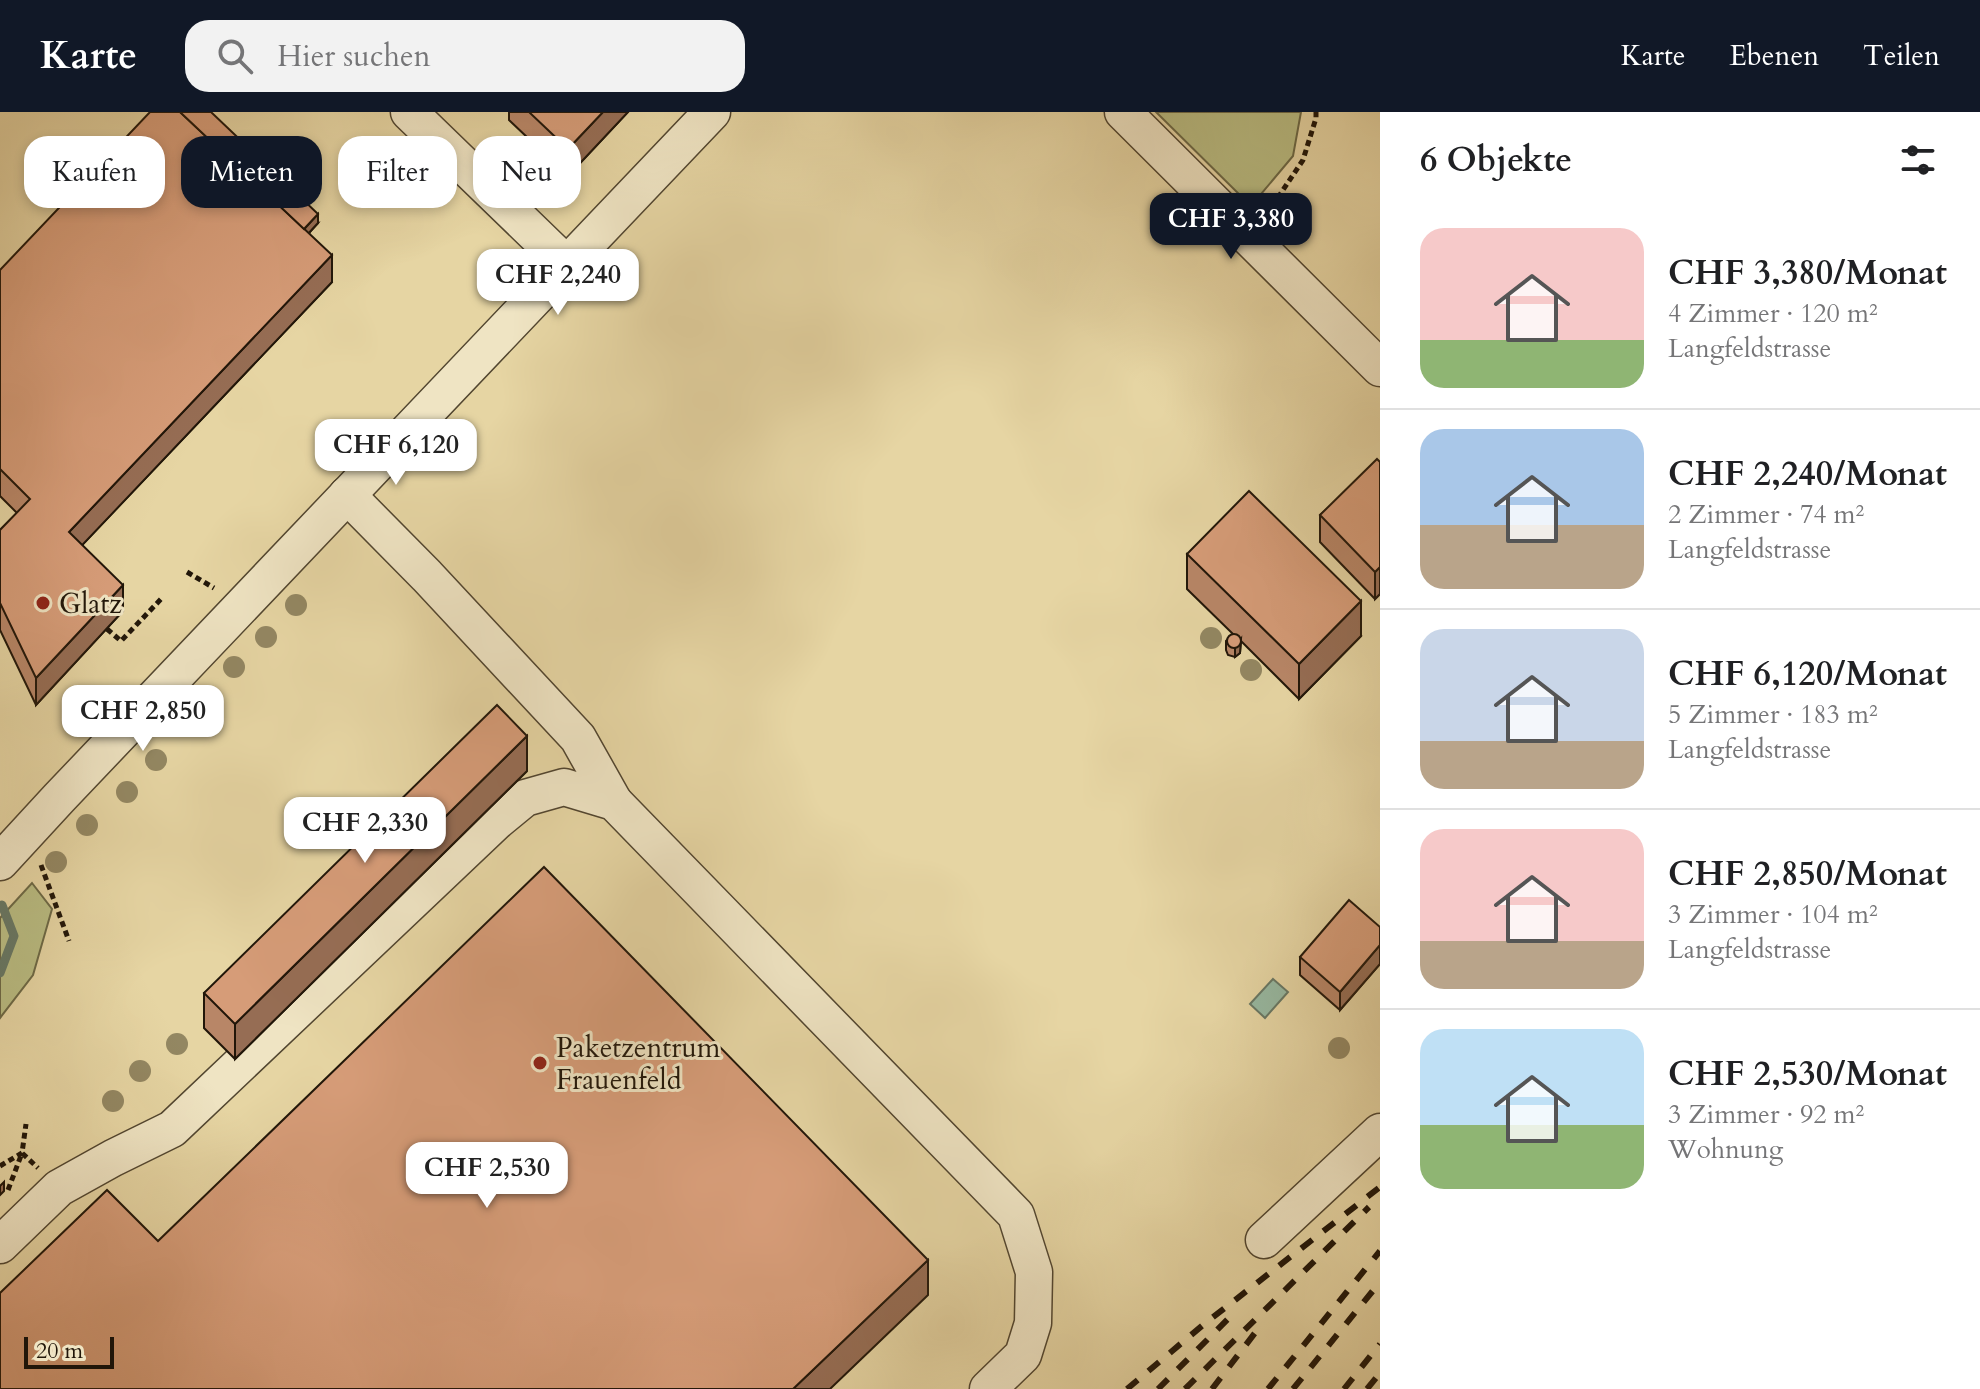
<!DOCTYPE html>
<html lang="de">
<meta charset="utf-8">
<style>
body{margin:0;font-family:Cardo,serif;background:#f2f2f2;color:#202124;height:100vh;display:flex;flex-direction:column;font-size:30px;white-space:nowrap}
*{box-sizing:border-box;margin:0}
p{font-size:26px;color:#757577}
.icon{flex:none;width:44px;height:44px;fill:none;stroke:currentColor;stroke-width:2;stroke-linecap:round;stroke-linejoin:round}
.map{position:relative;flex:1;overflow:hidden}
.sheet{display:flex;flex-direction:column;background:#fff;width:600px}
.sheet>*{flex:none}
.top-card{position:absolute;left:24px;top:24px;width:760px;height:72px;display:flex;gap:16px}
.scale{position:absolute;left:24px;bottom:20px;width:90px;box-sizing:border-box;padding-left:8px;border:4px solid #211609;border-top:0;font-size:22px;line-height:28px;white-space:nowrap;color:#211609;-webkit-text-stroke:6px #efe4c3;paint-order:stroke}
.price{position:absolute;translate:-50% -68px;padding:0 18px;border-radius:16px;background:#fff;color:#222;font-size:26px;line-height:52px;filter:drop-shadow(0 2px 4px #0008)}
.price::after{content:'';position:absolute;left:50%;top:48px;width:24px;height:18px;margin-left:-12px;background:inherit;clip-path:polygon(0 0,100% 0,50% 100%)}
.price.on{background:#111827;color:#fff}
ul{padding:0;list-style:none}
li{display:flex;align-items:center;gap:24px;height:200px;padding:0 40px}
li+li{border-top:2px solid #e0e0e0}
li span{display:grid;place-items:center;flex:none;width:224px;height:160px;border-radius:24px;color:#555}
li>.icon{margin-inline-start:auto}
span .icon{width:96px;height:96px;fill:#fffc;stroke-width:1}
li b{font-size:34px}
h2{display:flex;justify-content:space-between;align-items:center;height:96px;padding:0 40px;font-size:34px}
.tag{padding:0 28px;border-radius:24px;background:#fff;box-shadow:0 4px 12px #0003;font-size:28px;line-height:72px}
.tag.on{background:#111827;color:#fff}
header{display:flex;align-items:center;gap:48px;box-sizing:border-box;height:112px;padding:0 40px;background:#111827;color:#fff}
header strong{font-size:38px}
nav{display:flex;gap:44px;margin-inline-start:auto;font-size:28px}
.search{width:560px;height:72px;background:#f2f2f2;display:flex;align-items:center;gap:20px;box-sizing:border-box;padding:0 28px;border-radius:24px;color:#757577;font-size:30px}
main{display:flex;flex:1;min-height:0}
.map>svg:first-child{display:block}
.green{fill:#b9bc82;stroke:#6d6946;stroke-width:2}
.water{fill:#97b9a2;stroke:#687865;stroke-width:2}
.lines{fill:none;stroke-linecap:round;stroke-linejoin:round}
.stream{stroke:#687865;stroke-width:9}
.minor-casing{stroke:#524630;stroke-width:39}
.path{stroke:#211609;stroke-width:5;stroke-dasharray:6 4;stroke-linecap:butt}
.minor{stroke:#efe4c3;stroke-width:36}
.rail{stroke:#211609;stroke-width:6;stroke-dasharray:14 14;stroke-linecap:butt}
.tree{fill:#938762}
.wall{fill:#b88667;stroke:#211609;stroke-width:2}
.shaded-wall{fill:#966d54;stroke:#211609;stroke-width:2}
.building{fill:#d69c78;stroke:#211609;stroke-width:2}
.poi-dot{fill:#8f2418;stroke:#efe4c3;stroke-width:3}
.labels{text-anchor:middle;stroke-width:6;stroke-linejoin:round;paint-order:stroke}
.poi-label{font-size:28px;fill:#211609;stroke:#efe4c3;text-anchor:start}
</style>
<header>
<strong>Karte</strong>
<div class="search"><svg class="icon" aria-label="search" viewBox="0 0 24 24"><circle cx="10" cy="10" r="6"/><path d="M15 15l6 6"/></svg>Hier suchen</div>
<nav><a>Karte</a><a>Ebenen</a><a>Teilen</a></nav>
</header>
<main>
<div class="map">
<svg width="1380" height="1277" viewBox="0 0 1380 1277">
<rect width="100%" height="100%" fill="#e6d5a3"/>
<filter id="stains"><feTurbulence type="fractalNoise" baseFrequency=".0025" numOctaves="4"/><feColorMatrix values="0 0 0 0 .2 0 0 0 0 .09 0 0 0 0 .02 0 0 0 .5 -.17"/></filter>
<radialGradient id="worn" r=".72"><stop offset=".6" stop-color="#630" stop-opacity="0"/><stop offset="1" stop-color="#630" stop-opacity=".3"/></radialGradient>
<g class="green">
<path d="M1156,0H1301L1293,44L1251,94Z"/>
<path d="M32,771L52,797L33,863L0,906V806Z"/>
</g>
<path class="water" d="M1273,867L1288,880L1265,906L1250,892Z"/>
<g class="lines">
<path class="stream" d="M0,861L14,824L2,793"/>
<g class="minor-casing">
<g id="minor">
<path d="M409,0L567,153"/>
<path d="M1123,0L1380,256"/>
<path d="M347,383L427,464L578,626L614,690"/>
<path d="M0,750L59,686L712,0"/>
<path d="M1264,1128L1380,1020"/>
<path d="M0,1133L59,1076L113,1046L172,1017L497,709L525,686L564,675L614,690L1016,1103L1034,1160L1033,1211L1023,1243L988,1277"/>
</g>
</g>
<g class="path">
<path d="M1265,101L1273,93L1303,48L1316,6V0"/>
<path d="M187,460L214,476"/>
<path d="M107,517L121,529L162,486"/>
<path d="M41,753L69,829"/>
<path d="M0,1054L22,1041L26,1012"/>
<path d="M8,1078L22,1041L38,1056"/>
</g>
<use href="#minor" class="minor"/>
<g class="rail">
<path d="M1127,1277L1203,1213L1380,1075"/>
<path d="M1158,1277L1235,1200"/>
<path d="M1185,1277L1369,1095"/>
<path d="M1212,1277L1258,1217"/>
<path d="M1268,1277L1380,1139"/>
<path d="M1293,1277L1380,1170"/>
<path d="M1344,1277L1380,1232"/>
<path d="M1367,1277L1380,1261"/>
</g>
</g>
<g class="tree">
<circle cx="500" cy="40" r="11"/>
<circle cx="523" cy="62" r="11"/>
<circle cx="548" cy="84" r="11"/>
<circle cx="296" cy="493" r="11"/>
<circle cx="266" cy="525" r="11"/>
<circle cx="1211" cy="526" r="11"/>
<circle cx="234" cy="555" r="11"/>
<circle cx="1251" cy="558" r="11"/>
<circle cx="184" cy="610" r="11"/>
<circle cx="156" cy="648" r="11"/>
<circle cx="127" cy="680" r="11"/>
<circle cx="87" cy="713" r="11"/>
<circle cx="56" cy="750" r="11"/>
<circle cx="177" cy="932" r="11"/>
<circle cx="1339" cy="936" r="11"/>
<circle cx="140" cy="959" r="11"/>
<circle cx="113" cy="989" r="11"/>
</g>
<g class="wall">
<path d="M509,0H628L568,64L509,8Z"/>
<path d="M318,111L309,121L332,170L82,433L123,499L36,593L0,518V418L17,401L0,384V158Z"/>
<path d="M1380,350V482L1375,487L1320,430V403Z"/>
<path d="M1187,442L1361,524L1299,587L1241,529L1240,541L1235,545L1228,543L1226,538V529L1233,522L1187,477Z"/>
<path d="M527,659L235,947L204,916V881Z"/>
<path d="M1380,815V852L1340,898L1300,863V845Z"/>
</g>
<g class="shaded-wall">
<path d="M603,0H628L568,64V37Z"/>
<path d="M318,102V111L295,136V127Z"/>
<path d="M332,143V170L69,447V420Z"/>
<path d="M1380,455V482L1375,487V460Z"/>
<path d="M123,473V499L36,593V566Z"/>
<path d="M1361,489V524L1299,587V552Z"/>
<path d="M1241,527L1240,541L1235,545V536Z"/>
<path d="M527,624V659L235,947V912Z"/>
<path d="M1380,833V852L1340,898V880Z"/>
<path d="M4,1070V1079L0,1083V1074Z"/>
<path d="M928,1148V1183L830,1277H793Z"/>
</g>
<g class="building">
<path d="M150,0H180L332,143L69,420L123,473L36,566L0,491V418L30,387L0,357V158Z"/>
<path d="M180,0H211L318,102L304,117Z"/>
<path d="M529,0H603L568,37Z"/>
<path d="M1377,347L1380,350V455L1375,460L1320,403Z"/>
<path d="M1249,379L1361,489L1299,552L1187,442Z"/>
<circle cx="1234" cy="529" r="7"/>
<path d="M497,593L527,624L235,912L204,881Z"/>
<path d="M544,755L928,1148L793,1277H0V1181L107,1078L158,1129Z"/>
<path d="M1349,788L1380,815V833L1340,880L1300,845Z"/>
</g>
<g class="poi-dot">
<circle cx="43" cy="491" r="8"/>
<circle cx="540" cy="951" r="8"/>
</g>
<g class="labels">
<g class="poi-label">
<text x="59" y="501">Glatz</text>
<text x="556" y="945">Paketzentrum<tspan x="556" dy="32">Frauenfeld</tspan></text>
</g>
</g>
<rect width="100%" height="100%" filter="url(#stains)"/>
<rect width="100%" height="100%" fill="url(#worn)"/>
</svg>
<div class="scale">20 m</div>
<b class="price on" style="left:1231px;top:149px">CHF 3,380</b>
<b class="price" style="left:558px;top:205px">CHF 2,240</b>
<b class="price" style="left:396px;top:375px">CHF 6,120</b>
<b class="price" style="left:143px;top:641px">CHF 2,850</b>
<b class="price" style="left:365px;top:753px">CHF 2,330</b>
<b class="price" style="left:487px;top:1098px">CHF 2,530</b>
<div class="top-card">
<a class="tag">Kaufen</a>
<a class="tag on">Mieten</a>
<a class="tag">Filter</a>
<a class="tag">Neu</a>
</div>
</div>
<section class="sheet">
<h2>6 Objekte<svg class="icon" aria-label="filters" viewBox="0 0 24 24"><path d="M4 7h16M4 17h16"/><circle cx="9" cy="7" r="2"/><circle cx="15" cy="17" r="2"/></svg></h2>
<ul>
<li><span style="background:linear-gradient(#f6c9c9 70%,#8fb573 0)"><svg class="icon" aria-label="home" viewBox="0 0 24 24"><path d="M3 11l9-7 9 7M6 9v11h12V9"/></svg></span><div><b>CHF 3,380/Monat</b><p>4 Zimmer · 120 m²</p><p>Langfeldstrasse</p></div></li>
<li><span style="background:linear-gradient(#a9c7e8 60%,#b9a48a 0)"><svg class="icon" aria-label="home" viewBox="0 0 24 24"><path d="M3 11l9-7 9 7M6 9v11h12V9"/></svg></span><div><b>CHF 2,240/Monat</b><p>2 Zimmer · 74 m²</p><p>Langfeldstrasse</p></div></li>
<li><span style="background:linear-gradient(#c9d6e8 70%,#b9a48a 0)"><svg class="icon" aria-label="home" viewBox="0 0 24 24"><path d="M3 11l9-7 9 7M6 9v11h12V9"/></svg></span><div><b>CHF 6,120/Monat</b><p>5 Zimmer · 183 m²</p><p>Langfeldstrasse</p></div></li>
<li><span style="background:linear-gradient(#f6c9c9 70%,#b9a48a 0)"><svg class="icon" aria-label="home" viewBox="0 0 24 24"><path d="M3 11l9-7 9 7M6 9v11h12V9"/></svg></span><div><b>CHF 2,850/Monat</b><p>3 Zimmer · 104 m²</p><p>Langfeldstrasse</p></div></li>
<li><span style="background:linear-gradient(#bfe0f5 60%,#8fb573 0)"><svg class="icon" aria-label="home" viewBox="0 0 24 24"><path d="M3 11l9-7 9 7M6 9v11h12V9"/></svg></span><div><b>CHF 2,530/Monat</b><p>3 Zimmer · 92 m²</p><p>Wohnung</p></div></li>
</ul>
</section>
</main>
